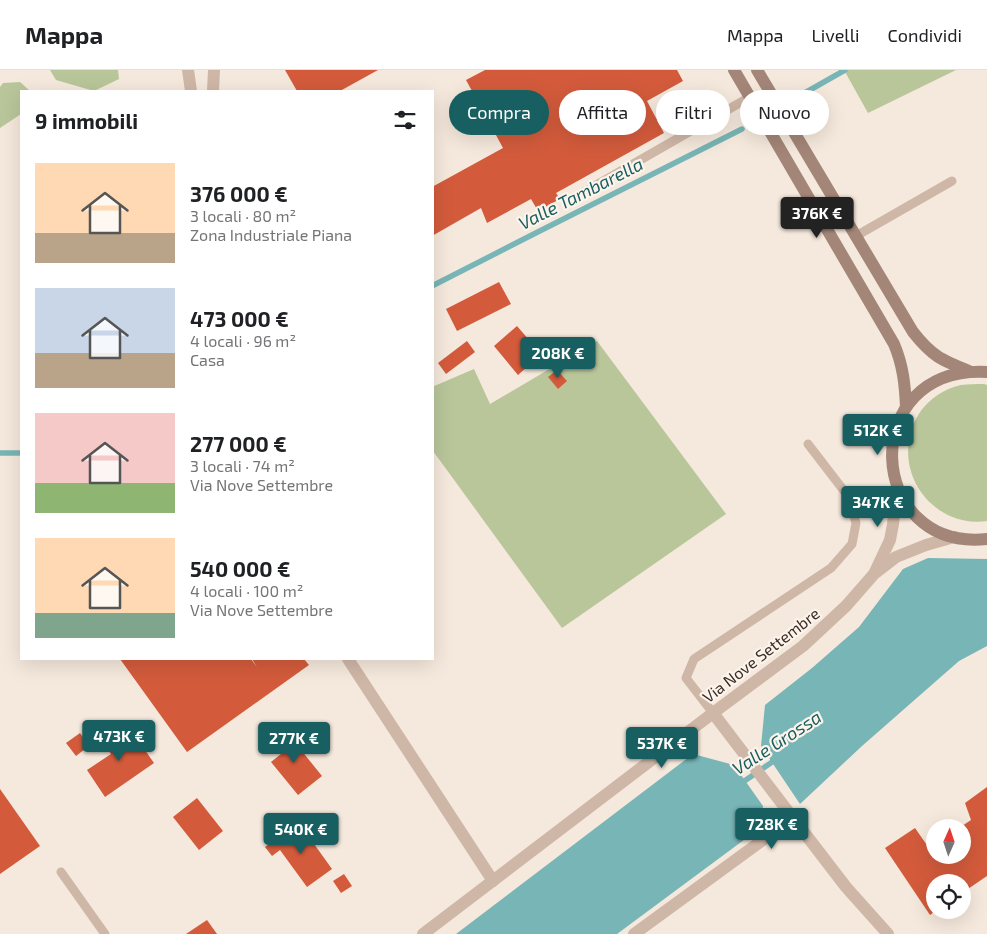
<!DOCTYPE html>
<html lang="it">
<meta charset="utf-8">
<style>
body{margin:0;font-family:"Exo 2",sans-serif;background:#f6f6f6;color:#202124;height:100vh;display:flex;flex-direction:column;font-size:19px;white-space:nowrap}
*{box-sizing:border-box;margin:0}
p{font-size:16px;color:#757577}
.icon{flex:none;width:28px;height:28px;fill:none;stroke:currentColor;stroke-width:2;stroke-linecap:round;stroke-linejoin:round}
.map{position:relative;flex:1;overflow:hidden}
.drawer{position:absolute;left:20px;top:20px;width:414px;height:570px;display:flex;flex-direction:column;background:#fff;border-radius:0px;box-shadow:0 5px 20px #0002}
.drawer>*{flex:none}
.banner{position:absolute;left:449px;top:20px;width:462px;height:45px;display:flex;gap:10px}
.needle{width:32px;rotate:3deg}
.controls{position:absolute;left:926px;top:749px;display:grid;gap:10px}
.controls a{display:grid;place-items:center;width:45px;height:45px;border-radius:50%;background:#fff;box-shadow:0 5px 20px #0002;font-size:25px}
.price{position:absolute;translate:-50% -42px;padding:0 11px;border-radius:5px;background:#185f61;color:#fff;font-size:16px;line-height:32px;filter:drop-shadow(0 1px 2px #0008)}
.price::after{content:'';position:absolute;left:50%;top:30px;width:15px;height:11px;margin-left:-8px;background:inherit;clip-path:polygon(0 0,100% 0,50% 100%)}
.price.current{background:#222;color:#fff}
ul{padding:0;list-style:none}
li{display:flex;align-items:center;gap:15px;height:125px;padding:0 15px}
li span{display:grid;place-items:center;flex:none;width:140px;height:100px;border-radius:0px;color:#555}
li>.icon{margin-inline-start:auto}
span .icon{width:60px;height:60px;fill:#fffc;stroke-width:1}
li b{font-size:21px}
h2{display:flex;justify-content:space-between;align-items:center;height:60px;padding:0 15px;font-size:21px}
.pill{padding:0 18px;border-radius:22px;background:#fff;box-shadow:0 5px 20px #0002;font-size:18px;line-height:45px}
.pill.current{background:#185f61;color:#fff}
header{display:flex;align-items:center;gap:30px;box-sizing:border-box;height:70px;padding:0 25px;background:#fff;border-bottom:1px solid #e0e0e0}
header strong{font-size:24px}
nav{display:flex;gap:28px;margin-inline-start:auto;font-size:18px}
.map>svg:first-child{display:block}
.green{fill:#b9c69a}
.water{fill:#78b5b6}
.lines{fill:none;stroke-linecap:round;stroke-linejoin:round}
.stream{stroke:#78b5b6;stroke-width:5.5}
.building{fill:#d35b3c}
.service{stroke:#cfb7a7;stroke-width:9}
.minor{stroke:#cfb7a7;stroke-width:12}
.tertiary{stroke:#cfb7a7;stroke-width:12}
.secondary{stroke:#a38678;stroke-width:12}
.labels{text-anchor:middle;stroke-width:4.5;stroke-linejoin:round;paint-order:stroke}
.street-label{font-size:16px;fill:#3a2d28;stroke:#fcf3ea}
.water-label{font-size:18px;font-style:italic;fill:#185f61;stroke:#fcf3ea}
</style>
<header>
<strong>Mappa</strong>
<nav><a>Mappa</a><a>Livelli</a><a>Condividi</a></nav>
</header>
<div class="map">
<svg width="987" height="864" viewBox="0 0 987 864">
<rect width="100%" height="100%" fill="#f5e8dc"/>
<g class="green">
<path d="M50,0H118L119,9L94,21L56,10Z"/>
<path d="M844,0H956L868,43Z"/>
<path d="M20,12L30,21H21V44L0,58V17L3,13Z"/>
<path d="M597,271L726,444L562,558L433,381L432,317L474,299L490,334Z"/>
<path d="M984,314L987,315V451C975,453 961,451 950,446C890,418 895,331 961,315C968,314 977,314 984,314Z"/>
</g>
<g class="water">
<path d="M928,488L987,489V576L959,591L862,676L800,734L761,676L765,635L812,598L859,557L903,499Z"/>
<path d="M693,684L734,695L763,736L760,758L617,864H456Z"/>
</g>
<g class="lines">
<g class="stream">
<path d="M794,29L845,0"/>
<path d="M432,216C535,163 639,111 742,59"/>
<path d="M0,383H21"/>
<path d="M740,714L778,688"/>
</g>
</g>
<g class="building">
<path d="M285,0H378L340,21H297Z"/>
<path d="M485,0H677L683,11L647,31L664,63L556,123L560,129L538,141L531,129L487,153L481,138L432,166V117L503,78L466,10Z"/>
<path d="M499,212L511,234L457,261L446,239Z"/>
<path d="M517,256L536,278L523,289L528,296L518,305L494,276Z"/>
<path d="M467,271L475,282L446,304L438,293Z"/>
<path d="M557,300L567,311L558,319L548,307Z"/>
<path d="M120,589H251L257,597L252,589H304L309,595L187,682Z"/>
<path d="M116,656L127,672L135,666L154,693L105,727L87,700L111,684L100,667Z"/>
<path d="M284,659L322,706L298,725L271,692L281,684L271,670Z"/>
<path d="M80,663L89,676L76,686L66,673Z"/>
<path d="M987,717V806L962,823V812H935V840H937L930,845L885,778L915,758L929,778L935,774V785H962V758H959L971,750L965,733Z"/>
<path d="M0,719L40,776L0,804Z"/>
<path d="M197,728L223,761L199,780L173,747Z"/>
<path d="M299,753L332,799L307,817L280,780L272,786L265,777Z"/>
<path d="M344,804L352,816L341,823L333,811Z"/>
<path d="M207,850L217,864H186Z"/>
</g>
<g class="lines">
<g class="service">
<path d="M579,125L750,27"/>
<path d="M856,166L952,111"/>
<path d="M713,643L686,608L694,589L831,498L852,474L856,453L848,426L808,374"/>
<path d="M61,802L105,864"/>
</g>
<g class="minor">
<path d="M188,0L191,21"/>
<path d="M213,21L214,0"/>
<path d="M348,589L493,811"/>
<path d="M713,643L793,748"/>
<path d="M634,864L793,748L846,817L888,864"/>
</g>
<g class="tertiary">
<path d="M875,502L890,470L893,454L897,417"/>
<path d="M423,864L713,643L803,576L846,536L874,504L896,487L926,475L954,467"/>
</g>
<g class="secondary">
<path d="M734,0L894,274C903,295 905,315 906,337"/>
<path d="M757,0L913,262C932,286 941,290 969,301"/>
<path d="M987,302C856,295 865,482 987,469"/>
</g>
</g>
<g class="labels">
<g class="street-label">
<text transform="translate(761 585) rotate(-38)" y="6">Via Nove Settembre</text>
</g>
<g class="water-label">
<text transform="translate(581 124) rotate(-27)" y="6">Valle Tambarella</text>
<text transform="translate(777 673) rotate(-33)" y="6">Valle Grossa</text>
</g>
</g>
</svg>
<div class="controls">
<a><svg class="needle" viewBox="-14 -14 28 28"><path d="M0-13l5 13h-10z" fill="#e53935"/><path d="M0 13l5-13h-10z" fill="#757577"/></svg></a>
<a><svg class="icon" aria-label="locate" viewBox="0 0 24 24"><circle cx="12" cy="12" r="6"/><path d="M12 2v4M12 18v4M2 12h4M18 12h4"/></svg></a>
</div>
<b class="price current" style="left:817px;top:169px">376K €</b>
<b class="price" style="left:558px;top:309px">208K €</b>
<b class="price" style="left:878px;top:386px">512K €</b>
<b class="price" style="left:878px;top:458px">347K €</b>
<b class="price" style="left:119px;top:692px">473K €</b>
<b class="price" style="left:294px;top:694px">277K €</b>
<b class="price" style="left:662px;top:699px">537K €</b>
<b class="price" style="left:772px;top:780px">728K €</b>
<b class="price" style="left:301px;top:785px">540K €</b>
<div class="banner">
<a class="pill current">Compra</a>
<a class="pill">Affitta</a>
<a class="pill">Filtri</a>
<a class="pill">Nuovo</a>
</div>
<section class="drawer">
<h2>9 immobili<svg class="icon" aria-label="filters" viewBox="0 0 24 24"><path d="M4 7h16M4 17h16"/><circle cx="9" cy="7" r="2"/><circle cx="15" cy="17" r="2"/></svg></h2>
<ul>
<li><span style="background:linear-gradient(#ffd9b3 70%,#b9a48a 0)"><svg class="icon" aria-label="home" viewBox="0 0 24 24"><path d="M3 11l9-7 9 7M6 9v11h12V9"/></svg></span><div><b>376 000 €</b><p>3 locali · 80 m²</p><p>Zona Industriale Piana</p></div></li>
<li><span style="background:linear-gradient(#c9d6e8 65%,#b9a48a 0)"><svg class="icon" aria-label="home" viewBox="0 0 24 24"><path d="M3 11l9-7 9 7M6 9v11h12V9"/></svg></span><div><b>473 000 €</b><p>4 locali · 96 m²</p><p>Casa</p></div></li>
<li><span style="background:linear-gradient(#f6c9c9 70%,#8fb573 0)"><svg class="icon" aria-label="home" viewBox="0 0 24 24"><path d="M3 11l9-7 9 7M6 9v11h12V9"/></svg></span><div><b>277 000 €</b><p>3 locali · 74 m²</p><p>Via Nove Settembre</p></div></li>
<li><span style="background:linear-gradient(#ffd9b3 75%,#7fa58c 0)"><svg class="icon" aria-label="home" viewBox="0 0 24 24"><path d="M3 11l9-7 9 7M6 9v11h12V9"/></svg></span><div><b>540 000 €</b><p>4 locali · 100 m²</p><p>Via Nove Settembre</p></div></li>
</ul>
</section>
</div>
